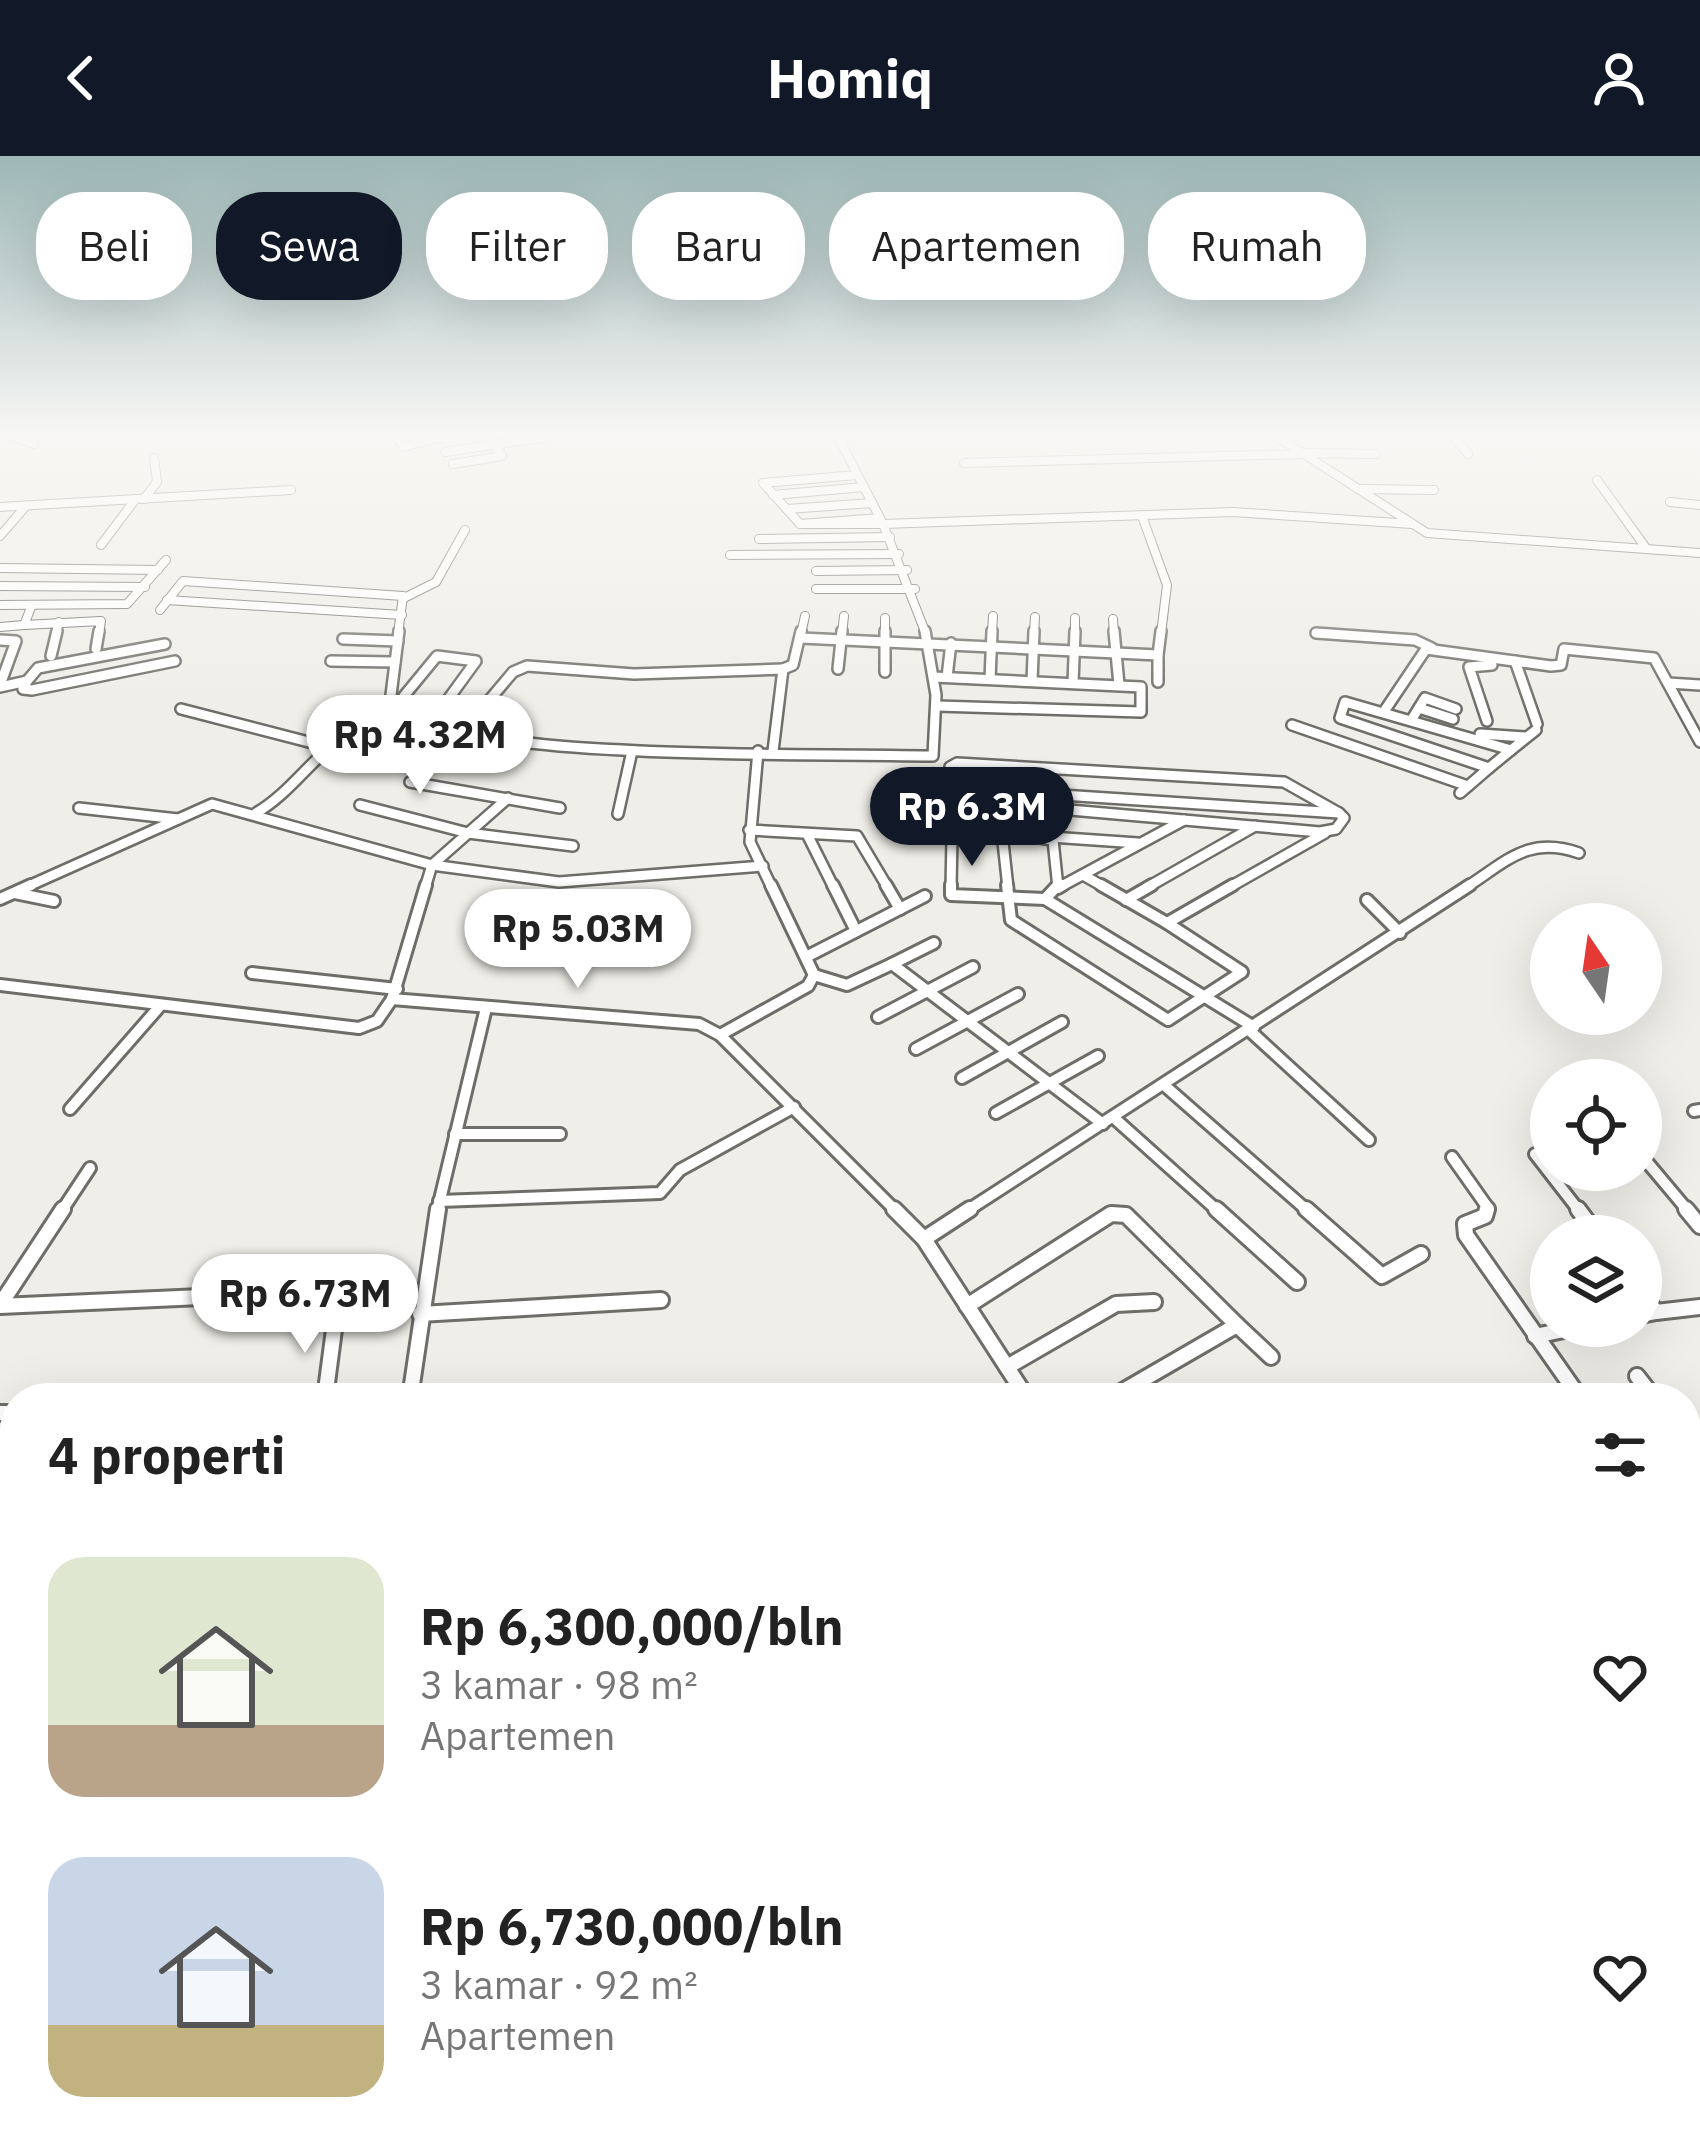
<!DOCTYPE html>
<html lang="id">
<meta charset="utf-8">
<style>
body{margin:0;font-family:"IBM Plex Sans",sans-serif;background:#f2f2f2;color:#222;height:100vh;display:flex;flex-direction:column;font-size:45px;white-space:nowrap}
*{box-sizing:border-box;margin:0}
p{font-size:39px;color:#767676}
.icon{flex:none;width:66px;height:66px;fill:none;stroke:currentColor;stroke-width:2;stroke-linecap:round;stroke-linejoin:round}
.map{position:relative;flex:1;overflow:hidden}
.drawer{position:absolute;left:0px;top:1227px;width:1701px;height:771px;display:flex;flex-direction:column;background:#fff;border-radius:48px 48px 0 0;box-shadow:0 12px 48px #0002}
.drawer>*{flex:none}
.hud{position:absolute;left:36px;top:36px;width:1629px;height:108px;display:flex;gap:24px}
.needle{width:78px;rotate:347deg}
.tools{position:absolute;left:1530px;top:747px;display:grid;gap:24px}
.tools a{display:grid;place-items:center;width:132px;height:132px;border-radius:50%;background:#fff;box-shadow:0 12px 48px #0002;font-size:60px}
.price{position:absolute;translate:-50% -102px;padding:0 27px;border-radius:42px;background:#fff;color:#222;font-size:39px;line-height:78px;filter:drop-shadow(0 3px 6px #0008)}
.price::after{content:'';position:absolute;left:50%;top:72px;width:36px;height:27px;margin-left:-18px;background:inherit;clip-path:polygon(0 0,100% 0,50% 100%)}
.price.selected{background:#111827;color:#fff}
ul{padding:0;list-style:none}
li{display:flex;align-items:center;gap:36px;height:300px;padding:0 48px}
li span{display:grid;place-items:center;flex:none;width:336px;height:240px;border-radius:36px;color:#555}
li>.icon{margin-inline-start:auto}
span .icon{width:144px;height:144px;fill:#fffc;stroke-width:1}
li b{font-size:51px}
h2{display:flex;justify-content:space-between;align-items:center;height:144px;padding:0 48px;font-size:51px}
.pill{padding:0 42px;border-radius:48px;background:#fff;box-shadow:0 12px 48px #0002;font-size:42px;line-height:108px}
.pill.selected{background:#111827;color:#fff}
header{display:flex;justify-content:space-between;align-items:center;height:156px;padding:0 48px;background:#111827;color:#fff;font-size:54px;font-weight:700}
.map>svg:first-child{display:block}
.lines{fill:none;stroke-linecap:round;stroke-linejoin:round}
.street-far4-casing{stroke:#6e6d68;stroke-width:10}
.street-far3-casing{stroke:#6e6d68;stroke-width:14}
.street-far2-casing{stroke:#6e6d68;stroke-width:16}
.street-far1-casing{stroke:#6e6d68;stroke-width:20}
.street-casing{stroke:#6e6d68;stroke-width:24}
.street-far4{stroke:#fff;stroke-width:8}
.street-far3{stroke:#fff;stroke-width:9}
.street-far2{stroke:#fff;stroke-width:10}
.street-far1{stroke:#fff;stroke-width:14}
.street{stroke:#fff;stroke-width:18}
</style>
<header><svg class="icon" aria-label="back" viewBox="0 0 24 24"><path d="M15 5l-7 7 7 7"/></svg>Homiq<svg class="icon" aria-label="person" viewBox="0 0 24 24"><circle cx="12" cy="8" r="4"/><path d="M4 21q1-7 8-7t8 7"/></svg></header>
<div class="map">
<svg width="1700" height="1996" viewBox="0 0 1700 1996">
<rect width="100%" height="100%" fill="#efeee8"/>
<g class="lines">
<g class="street-far4-casing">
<g id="street-far4">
<path d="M4,277L34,288"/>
<path d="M393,277L404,291L433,283"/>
<path d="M424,277L436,283L476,277"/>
<path d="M836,277L880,362"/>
<path d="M1271,277L1427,377L1700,397"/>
<path d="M1451,277L1468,298"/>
<path d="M445,296L548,281"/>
<path d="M1305,297L1376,298"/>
<path d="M964,307L1304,298"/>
<path d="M453,308L502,300L489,277"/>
<path d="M1597,324L1646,392"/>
<path d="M1358,333L1434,334"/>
<path d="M773,339L864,331"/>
<path d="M144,343L157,326L154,302"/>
<path d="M1670,346L1700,349"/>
<path d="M0,351L291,334"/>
<path d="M787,353L872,347"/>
<path d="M1142,360L1167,429L1161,478"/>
<path d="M880,362L883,368H800Z"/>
<path d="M800,368L763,327L857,319"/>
<path d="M0,380L26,350"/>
<path d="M759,383L890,381"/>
<path d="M101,389L135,344"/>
<path d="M730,399L899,398"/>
<path d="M0,412L158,414"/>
<path d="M816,415L907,414"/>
<path d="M0,430L145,431"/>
<path d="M816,433H915"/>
<path d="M404,442L436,426L465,374"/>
<path d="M167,444L402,459"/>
<path d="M0,449L127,448L166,404"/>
<path d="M32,449L24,469L101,465L99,478"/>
<path d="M160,454L183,425L403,440L398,478"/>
<path d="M885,462V478"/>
<path d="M1113,463L1114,478"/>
<path d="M0,471L24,469"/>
<path d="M1316,477L1332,478"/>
<path d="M56,478L59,466"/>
<path d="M801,478L805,460"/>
<path d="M842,478L844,460"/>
<path d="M926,478L883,368L1233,356L1412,368"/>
<path d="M992,478L993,460"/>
<path d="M1034,478L1035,461"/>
<path d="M1075,478V462"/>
</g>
</g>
<g class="street-far3-casing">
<g id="street-far3">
<path d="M885,475V516"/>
<path d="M1114,475L1119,529"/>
<path d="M1316,477L1415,484L1432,492"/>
<path d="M801,482L1158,499V526"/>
<path d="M343,483L398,485"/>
<path d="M0,484L16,485L0,529"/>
<path d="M96,493L99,475"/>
<path d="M1158,499L1161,475"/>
<path d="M51,500L57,475"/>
<path d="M331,505L395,506"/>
<path d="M1515,505L1537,568"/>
<path d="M783,513L793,509L801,475"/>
<path d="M838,513L842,475"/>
<path d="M934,521L1141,531V556L937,550"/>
<path d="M947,521L951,487"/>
<path d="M990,523L992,475"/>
<path d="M27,525L38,512L165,488"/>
<path d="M1032,525L1034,475"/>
<path d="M1073,527L1075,475"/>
<path d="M1668,527L1700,529"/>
<path d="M0,531L27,525L23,533L32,534L175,505"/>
<path d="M1345,546L1511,594L1489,612L1340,562Z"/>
<path d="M1419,552L1453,563"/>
<path d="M181,553L328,591"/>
<path d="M1385,554L1426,493L1551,510L1561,509L1564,493L1654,502L1700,586"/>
<path d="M406,562L404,540L437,500L476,505L433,564"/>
<path d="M388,563L399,475"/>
<path d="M1412,563L1425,542L1456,553"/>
<path d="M1487,565L1469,511L1492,509"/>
<path d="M1292,569L1468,630"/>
<path d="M465,573L513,516L527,510L634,518L783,513L773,595"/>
<path d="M1480,578L1525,581"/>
<path d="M1511,594L1536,574"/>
<path d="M758,595L750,686L772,732"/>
<path d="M410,626L560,652"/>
<path d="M999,635L1339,657L1344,662L1336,673L1320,676L1001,648"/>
<path d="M1460,637L1489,612"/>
<path d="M360,649L468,677L573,690"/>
<path d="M79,652L178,663"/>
<path d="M256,657C301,631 324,578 379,565C417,556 449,572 486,580C529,589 578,592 622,594C725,600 830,598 933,600L936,539L925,475"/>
<path d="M618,658L632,595"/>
<path d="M749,674L857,680L888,732"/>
<path d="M1002,677L1008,732"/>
<path d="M807,678L834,732"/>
<path d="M1051,681L1138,687"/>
<path d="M1083,719L1106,732"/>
<path d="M24,732L212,648L432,709L559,726L763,710"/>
<path d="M425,732L432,709L508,642"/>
<path d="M951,732L953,631"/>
<path d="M1058,732L1184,664"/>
<path d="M1058,732L1053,684L1002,677L999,635L953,631L950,611L957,607L1284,626L1339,657"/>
<path d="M1146,732L1255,670"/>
<path d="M1228,732L1325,677"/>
<path d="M1465,732C1506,706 1528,679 1579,697"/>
</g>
</g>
<g class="street-far2-casing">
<g id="street-far2">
<path d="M426,729L392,843L699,868L720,879"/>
<path d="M771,729L814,819L808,830L720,879L897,1056"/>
<path d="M833,729L856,775"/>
<path d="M886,729L900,753"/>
<path d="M951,729V739L1045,743"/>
<path d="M1007,729L1011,764L1168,864L1242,816L1167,767L1233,729"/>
<path d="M1058,729L1045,743L1254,871"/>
<path d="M1101,729L1167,767"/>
<path d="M1058,732L1063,729"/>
<path d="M15,737L54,745"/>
<path d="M0,743L31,729"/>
<path d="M1126,744L1152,729"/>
<path d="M1367,744L1400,777"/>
<path d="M806,801L925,740"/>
<path d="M892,808L934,787"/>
<path d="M252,817L397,833"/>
<path d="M814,819L847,829L892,808L1103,968"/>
<path d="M0,829L359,872L377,865L392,843"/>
<path d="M878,861L973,811"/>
<path d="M1249,874L1369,984"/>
<path d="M916,893L1018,838"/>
<path d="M962,922L1062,866"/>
<path d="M1164,929L1309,1056"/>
<path d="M70,953L160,850"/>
<path d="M1694,955L1700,954"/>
<path d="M996,957L1098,900"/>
<path d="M1113,961L1219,1056"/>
<path d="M455,978H560"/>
<path d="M1535,998L1580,1056"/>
<path d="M1452,1001L1488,1052L1486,1056"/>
<path d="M1647,1006L1689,1056"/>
<path d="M439,1045L660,1037L680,1014L794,951"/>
<path d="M61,1056L90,1012"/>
<path d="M437,1056L486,852"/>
<path d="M965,1056L1470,729"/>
</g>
</g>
<g class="street-far1-casing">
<g id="street-far1">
<path d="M894,1053L924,1083L1027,1242"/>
<path d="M1216,1053L1297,1126"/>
<path d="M1306,1053L1382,1120L1421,1098"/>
<path d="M1487,1053L1485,1060L1465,1068L1466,1079L1580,1242"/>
<path d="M1578,1053L1598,1080"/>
<path d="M1686,1053L1700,1070"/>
<path d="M924,1083L970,1053"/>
<path d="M1641,1136L1656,1156L1641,1159"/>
<path d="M0,1149L63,1053"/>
<path d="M0,1150L246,1139"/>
<path d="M967,1150L1111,1058L1126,1059L1237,1169L1111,1242"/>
<path d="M1656,1156L1700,1151"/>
<path d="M420,1158L661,1144"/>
<path d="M1237,1169L1271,1201"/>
<path d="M1535,1180L1583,1170"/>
<path d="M1007,1211L1116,1148L1154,1146"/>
<path d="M1637,1220L1654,1242"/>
<path d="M325,1242L335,1166"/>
<path d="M410,1242L438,1053"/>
<path d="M0,1257H15"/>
<path d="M1686,1284L1700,1302"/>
<path d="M1686,1391L1700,1411"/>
<path d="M1686,1438L1700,1435"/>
</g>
</g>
<g class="street-casing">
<g id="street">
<path d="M1686,1556L1700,1552"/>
<path d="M0,1605L15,1604"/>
<path d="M1686,1667L1700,1664"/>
<path d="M1686,1683L1700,1703"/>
<path d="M1686,1920L1700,1918"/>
<path d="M1321,1983L1322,1996"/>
<path d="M156,1996L158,1983"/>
<path d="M417,1996L418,1983"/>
<path d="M745,1996L882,1983"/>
</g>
</g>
<use href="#street-far4" class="street-far4"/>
<use href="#street-far3" class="street-far3"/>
<use href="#street-far2" class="street-far2"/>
<use href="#street-far1" class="street-far1"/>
<use href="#street" class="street"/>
</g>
<linearGradient id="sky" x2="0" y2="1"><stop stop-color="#9cb7b6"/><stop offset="0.5" stop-color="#f8f7f5"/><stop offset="1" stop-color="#f8f7f5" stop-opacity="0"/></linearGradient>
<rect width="1700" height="557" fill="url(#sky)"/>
</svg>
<div class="tools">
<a><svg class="needle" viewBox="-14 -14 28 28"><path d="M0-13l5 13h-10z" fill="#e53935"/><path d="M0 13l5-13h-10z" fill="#767676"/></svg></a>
<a><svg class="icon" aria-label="locate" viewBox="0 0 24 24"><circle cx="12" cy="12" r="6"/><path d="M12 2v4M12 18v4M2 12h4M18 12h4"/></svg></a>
<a><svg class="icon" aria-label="layers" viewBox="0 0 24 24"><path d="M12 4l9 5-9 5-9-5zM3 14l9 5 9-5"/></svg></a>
</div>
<b class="price" style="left:420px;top:641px">Rp 4.32M</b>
<b class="price selected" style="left:972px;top:713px">Rp 6.3M</b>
<b class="price" style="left:578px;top:835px">Rp 5.03M</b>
<b class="price" style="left:305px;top:1200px">Rp 6.73M</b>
<div class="hud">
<a class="pill">Beli</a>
<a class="pill selected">Sewa</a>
<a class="pill">Filter</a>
<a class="pill">Baru</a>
<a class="pill">Apartemen</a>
<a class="pill">Rumah</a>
</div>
<section class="drawer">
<h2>4 properti<svg class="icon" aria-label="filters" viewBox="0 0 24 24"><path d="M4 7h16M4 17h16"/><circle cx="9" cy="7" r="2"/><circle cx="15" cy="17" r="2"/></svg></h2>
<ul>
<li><span style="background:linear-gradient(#dfe7d0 70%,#b9a48a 0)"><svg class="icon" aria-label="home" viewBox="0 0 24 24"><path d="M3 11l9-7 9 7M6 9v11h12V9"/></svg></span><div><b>Rp 6,300,000/bln</b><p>3 kamar · 98 m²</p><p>Apartemen</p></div><svg class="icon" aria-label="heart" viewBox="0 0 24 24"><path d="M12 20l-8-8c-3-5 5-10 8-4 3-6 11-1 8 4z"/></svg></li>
<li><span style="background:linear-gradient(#c9d6e8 70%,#c2b280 0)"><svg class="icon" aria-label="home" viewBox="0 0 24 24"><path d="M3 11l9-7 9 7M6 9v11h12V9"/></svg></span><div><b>Rp 6,730,000/bln</b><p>3 kamar · 92 m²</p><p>Apartemen</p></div><svg class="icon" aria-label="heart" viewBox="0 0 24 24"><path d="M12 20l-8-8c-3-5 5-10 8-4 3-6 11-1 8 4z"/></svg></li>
</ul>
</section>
</div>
